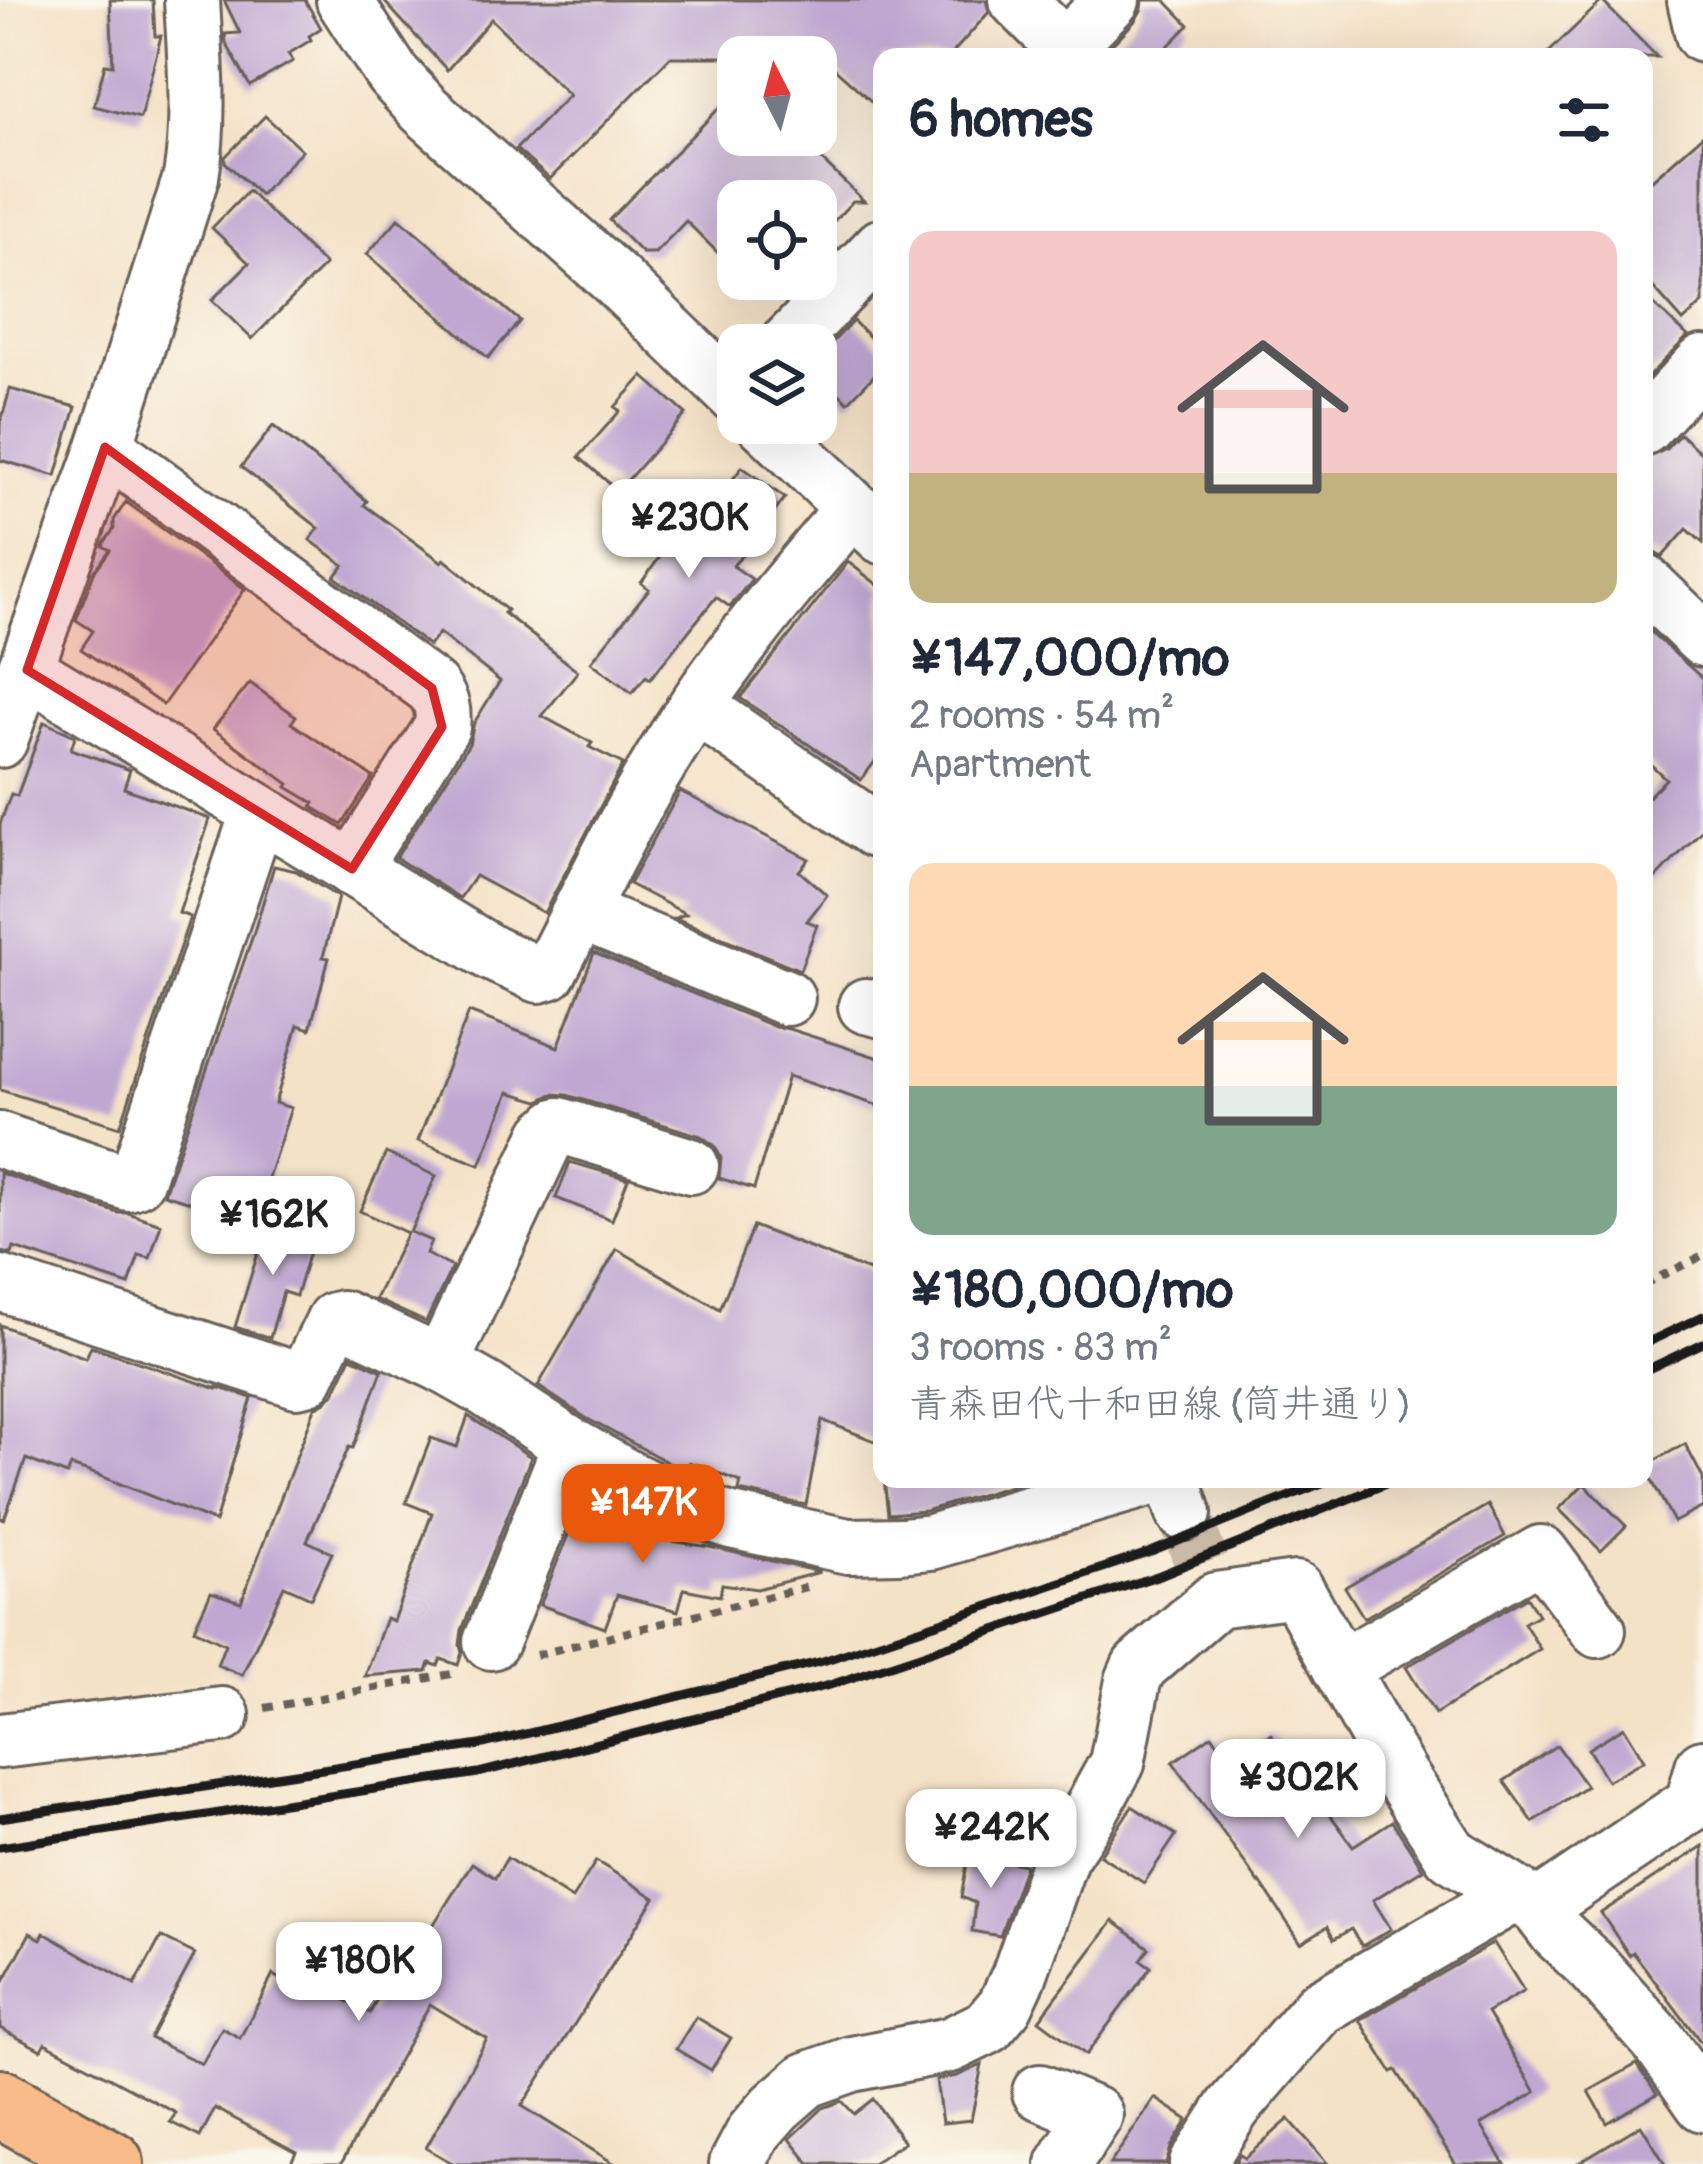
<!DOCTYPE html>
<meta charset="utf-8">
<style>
body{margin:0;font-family:Pangolin,"Klee One",sans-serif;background:#f2f2f3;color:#1f2937;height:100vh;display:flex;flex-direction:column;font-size:45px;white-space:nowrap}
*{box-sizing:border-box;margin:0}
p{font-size:39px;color:#747a83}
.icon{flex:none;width:66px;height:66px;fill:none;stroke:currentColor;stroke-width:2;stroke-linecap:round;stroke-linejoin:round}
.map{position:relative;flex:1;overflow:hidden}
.drawer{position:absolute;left:873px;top:48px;width:780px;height:1440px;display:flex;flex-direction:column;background:#fff;border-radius:24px;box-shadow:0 12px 48px #0002}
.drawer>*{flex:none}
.needle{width:78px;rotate:354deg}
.controls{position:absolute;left:717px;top:36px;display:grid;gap:24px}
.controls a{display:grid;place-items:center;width:120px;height:120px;border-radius:24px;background:#fff;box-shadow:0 12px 48px #0002;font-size:60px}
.price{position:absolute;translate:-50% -102px;padding:0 27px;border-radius:24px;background:#fff;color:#222;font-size:39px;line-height:78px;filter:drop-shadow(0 3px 6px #0008)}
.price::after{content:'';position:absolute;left:50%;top:72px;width:36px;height:27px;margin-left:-18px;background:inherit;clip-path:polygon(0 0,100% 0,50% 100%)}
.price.active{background:#ea580c;color:#fff}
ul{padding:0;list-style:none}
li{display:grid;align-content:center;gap:24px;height:636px;padding:0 36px}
li span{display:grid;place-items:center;height:372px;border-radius:24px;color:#555}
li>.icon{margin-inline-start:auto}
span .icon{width:216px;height:216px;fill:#fffc;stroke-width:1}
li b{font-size:51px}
h2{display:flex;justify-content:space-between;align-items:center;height:144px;padding:0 36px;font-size:51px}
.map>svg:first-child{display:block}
.building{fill:#c0a7d2}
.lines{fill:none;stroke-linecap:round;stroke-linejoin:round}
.minor-tunnel{stroke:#c9baa5;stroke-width:54;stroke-dasharray:54 27;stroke-linecap:butt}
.minor-casing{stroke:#686158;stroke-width:60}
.major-casing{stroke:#686158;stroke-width:72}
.path{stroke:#686158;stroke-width:8;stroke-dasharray:9 9;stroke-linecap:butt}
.minor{stroke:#fff;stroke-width:54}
.major{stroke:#fabb8b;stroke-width:66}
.rail{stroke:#1c1c1c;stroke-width:9}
.marked{fill:#d62828;fill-opacity:0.2;stroke:#d62828;stroke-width:9;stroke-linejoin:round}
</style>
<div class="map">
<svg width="1703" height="2164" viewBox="0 0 1703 2164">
<rect width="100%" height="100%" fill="#fbf7ec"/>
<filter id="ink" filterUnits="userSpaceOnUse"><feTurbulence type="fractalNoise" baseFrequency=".00833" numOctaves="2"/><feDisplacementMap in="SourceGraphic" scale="24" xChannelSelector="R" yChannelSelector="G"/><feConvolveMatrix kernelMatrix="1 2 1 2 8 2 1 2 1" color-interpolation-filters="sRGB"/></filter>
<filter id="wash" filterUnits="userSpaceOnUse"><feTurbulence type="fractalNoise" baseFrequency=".004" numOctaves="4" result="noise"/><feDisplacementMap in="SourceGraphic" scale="48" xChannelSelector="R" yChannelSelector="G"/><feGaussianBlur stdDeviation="2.7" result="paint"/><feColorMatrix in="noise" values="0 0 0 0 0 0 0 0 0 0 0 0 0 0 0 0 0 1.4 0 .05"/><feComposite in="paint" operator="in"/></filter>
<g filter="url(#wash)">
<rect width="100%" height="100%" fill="#f4e2c7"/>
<g id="blocks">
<g class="building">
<path d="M110,0H153L155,36H161L140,118L94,106L105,64L113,65Z"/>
<path d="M224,0H305L321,28L309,36L311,40L288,54L293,61L250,86L226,43L225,34L240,33Z"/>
<path d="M383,0H986L989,12L949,57H882V111L822,57H670L550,179L516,149L569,95L491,19L447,70Z"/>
<path d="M1143,0H1165L1189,25L1157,57H1100L1134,22L1142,9Z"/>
<path d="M1602,1L1657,57H1544Z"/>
<path d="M738,89V135H796L864,201H853L816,240V201H738V273L686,221L655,253H642L609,220Z"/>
<path d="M265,116L302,150L260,195L225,162V157Z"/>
<path d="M1703,135V303L1683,321L1644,277V187Z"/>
<path d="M248,191L325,265L252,339L212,300L249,263L212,228Z"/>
<path d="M399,218L520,321L488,358L367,254Z"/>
<path d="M1644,296L1688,336L1644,381Z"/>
<path d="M853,321L882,349V367L848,402L816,372V359Z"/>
<path d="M643,376L686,414L618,491L579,457L620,411L615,407Z"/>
<path d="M10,389L76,407L56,476L0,460V425Z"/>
<path d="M273,426L367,501L364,505L442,562L444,559L507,610L504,613L578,671L542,716L592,743L589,747L623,764L544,913L475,876L460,898L396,858L469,744L474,723L500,681L439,633L429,646L335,577L344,565L310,540L319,528L241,467Z"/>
<path d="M1680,434L1703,455V543L1687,529L1662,557L1653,552L1644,551V464L1650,457L1666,449Z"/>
<path d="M742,467L785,498L733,566L752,579L730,607L716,597L650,679L646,676L632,693L591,662L649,589L641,583L683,525L693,532Z"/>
<path d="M126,502L245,589L163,705L81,649L93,631L76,620L94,572L110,550L103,546L104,543L114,529V520Z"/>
<path d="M848,562L882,588V752L861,780L740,698Z"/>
<path d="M1644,626L1703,679V829L1644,891V801L1666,779L1644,758Z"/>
<path d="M250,683L296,716L291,723L373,777L342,825L312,807L314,803L287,787L289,784L213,729Z"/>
<path d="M44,722L75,736L71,749L130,770L124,788L210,819L179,913L190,917L120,1127L0,1090V824L11,794L17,796Z"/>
<path d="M680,791L809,859L799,871L827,895L807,921L817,925L800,970L675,918L686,914L629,884Z"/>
<path d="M274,866L296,871L338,897L323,957L329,958L310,1029L298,1025L275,1103L291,1108L254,1221L164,1194L253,935Z"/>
<path d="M594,953L775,1027L789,1029L882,1059V1107L788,1076L754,1189L719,1178L721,1158L715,1146L701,1136L567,1095L553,1094L539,1101L509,1092L480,1165L418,1141L469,1012L558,1047Z"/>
<path d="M386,1153L436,1176L410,1232L431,1241L426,1254L452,1267L426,1322L375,1299L407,1233L360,1211Z"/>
<path d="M570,1162L628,1179L612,1220L556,1198Z"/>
<path d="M0,1173L118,1213H128L161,1224L150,1258L139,1255L129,1285L14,1248L12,1254L0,1252Z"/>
<path d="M267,1224L313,1238L296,1296L283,1292L270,1338L235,1327Z"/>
<path d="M753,1226L882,1276V1444L822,1420L806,1505L739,1491L741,1482L689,1462L684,1471L586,1418L538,1386L617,1249L720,1309Z"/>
<path d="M0,1325L86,1358L91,1346L217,1389V1387L252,1398L215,1522L98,1475L71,1466L67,1475L26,1459L4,1519L0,1518Z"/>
<path d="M351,1357L382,1371L353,1448L349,1447L307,1541L332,1553L311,1598L284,1586L242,1675L217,1665L225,1644L194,1629L211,1592L241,1602L315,1408L326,1402L334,1393Z"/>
<path d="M468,1416L531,1457L462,1630L460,1645L462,1653L458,1665L441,1659L438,1666L430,1663L427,1671L365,1676L386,1618L393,1621L432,1513L406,1503L431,1438L457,1447Z"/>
<path d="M1685,1444L1703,1478V1507L1674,1522L1644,1466Z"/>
<path d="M884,1479H1035L925,1511L888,1514Z"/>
<path d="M1584,1484L1626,1526L1601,1551L1559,1509Z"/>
<path d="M586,1490L653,1526L647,1537L709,1547L820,1572L757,1589L722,1584L720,1596L684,1589L678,1611L617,1595L605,1628L540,1605Z"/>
<path d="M1488,1505L1505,1536L1364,1618L1345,1587Z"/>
<path d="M1527,1597L1538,1615L1524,1623L1540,1649L1435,1714L1406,1667Z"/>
<path d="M1624,1727L1644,1760L1607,1781L1588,1749Z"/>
<path d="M1271,1734L1353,1846L1392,1821L1423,1869L1373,1900L1391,1929L1362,1946L1351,1929L1334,1939L1327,1927L1301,1943L1260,1882L1259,1883L1173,1762L1212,1735L1231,1761Z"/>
<path d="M1557,1745L1586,1786L1533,1822L1504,1781Z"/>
<path d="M1132,1806L1176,1835L1144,1883L1100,1855Z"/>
<path d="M1703,1846V2045L1633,1952L1629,1955L1601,1913Z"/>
<path d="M969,1853L1025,1865L1000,1936L972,1931L975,1903L961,1897Z"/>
<path d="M507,1858L572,1899L596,1861L655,1898L522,2106L615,2164H454L426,2148L487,2039L430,2004L341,2164H290L296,2152L215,2108L200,2137L170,2122L176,2113L45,2043L41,2050L0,2028V1988L30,1933L41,1939L44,1933L135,1985L161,1937L195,1954L150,2038L202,2064L222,2028L240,2038L273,1975L281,1980L286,1969L370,2013L381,1992L389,1996L472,1863L495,1878Z"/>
<path d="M1113,1921L1149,1948L1141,1960L1151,1967L1086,2055L1039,2020Z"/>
<path d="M1494,1943L1524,1991L1487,2013L1536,2092L1481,2125L1505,2164H1456L1396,2070L1392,2072L1360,2020Z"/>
<path d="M696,2017L731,2038L711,2070L676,2049Z"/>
<path d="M1637,2064L1657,2094L1607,2123L1589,2091Z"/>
<path d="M982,2065L971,2120L942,2123L936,2080L957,2076Z"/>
<path d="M1155,2098L1188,2120L1171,2147L1166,2164H1110Z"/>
<path d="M873,2099L904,2142L872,2164H810L790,2139L823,2108L842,2101L854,2114Z"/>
<path d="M1289,2119L1328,2164H1234L1240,2155L1245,2158Z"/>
<path d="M1641,2125L1665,2164H1576Z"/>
</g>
</g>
</g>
<g filter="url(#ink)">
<use href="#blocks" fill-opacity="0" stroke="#686158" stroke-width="3"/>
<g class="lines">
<path class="minor-tunnel" d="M1184,1513L1207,1579"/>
<g class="minor-casing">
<g id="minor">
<path d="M344,0L392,74L424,109L616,280L738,398"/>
<path d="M1017,0L1045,28L1065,57"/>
<path d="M1695,0L1703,35"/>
<path d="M1056,57L1112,0"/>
<path d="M786,345L882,246"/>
<path d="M764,423L882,536"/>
<path d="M1644,427L1703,363"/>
<path d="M105,447L432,688C442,701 444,711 442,727L352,869"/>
<path d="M1644,582L1703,639"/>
<path d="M27,670L491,953L539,975L549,972C590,893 629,810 677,735C728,654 791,580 853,508"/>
<path d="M696,706L875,830"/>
<path d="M0,740L105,447L191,177C201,118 195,59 192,0"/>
<path d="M581,913L787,998"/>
<path d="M866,1006L882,1010"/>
<path d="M0,1140L128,1183L136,1180L258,813"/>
<path d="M0,1283L297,1380L306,1378L334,1320L342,1318L441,1364L487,1390L570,1445L628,1478L680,1504L731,1521L848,1546L901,1545L931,1542L1148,1479"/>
<path d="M441,1364L548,1135L559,1125L691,1166"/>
<path d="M1173,1479L1184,1513"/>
<path d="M491,1642L570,1445"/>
<path d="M1340,1668L1541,1553L1598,1630"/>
<path d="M0,1741L222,1715"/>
<path d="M1538,1908L1693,1803L1703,1767"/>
<path d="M1040,2092L1095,2115L1064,2164"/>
<path d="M737,2164L754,2132L776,2107L807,2080L852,2064L950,2045L987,2027L1005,2006L1019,1976L1061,1856L1089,1814L1117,1763L1133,1681L1139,1667L1216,1600L1296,1589L1399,1773L1451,1854L1538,1908L1557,1933L1595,1969L1658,2040L1703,2104"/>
<path d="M1197,2164L1233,2108L1319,2008L1515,1894"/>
</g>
</g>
<g class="major-casing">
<path id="major" d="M0,2103L110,2164"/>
</g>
<g class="path">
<path d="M1644,1284L1703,1256"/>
<path d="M536,1655L806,1587"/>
<path d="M265,1708L457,1673"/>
</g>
<use href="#minor" class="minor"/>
<use href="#major" class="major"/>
<g class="rail">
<path d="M1644,1344L1703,1316"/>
<path d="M1644,1371L1703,1343"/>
<path d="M0,1818L480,1745L823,1661L1151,1552L1332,1479"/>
<path d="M0,1847L478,1773L830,1685L1160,1575L1398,1479"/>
</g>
</g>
</g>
<path class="marked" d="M105,447L432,688L442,727L352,869L27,670Z"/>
</svg>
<div class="controls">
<a><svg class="needle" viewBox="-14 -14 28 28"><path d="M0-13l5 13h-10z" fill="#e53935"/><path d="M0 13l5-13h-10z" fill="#747a83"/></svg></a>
<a><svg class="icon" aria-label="locate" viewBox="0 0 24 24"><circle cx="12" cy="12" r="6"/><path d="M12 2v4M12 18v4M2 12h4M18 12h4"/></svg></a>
<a><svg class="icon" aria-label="layers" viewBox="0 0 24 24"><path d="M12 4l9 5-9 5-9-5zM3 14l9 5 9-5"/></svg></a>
</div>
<b class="price" style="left:689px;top:581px">¥230K</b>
<b class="price" style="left:273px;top:1278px">¥162K</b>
<b class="price active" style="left:643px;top:1566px">¥147K</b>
<b class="price" style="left:1298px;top:1841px">¥302K</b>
<b class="price" style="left:991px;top:1891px">¥242K</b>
<b class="price" style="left:359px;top:2024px">¥180K</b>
<section class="drawer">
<h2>6 homes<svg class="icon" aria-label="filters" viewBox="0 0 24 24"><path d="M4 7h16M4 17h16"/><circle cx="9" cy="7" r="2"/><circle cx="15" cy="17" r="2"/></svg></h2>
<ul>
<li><span style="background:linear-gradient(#f6c9c9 65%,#c2b280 0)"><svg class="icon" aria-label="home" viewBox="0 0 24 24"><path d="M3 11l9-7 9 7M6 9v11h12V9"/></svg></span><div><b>¥147,000/mo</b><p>2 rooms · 54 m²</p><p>Apartment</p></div></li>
<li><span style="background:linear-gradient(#ffd9b3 60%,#7fa58c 0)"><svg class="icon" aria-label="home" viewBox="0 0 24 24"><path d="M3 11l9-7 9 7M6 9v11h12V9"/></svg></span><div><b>¥180,000/mo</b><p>3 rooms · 83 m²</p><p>青森田代十和田線 (筒井通り)</p></div></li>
</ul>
</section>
</div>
